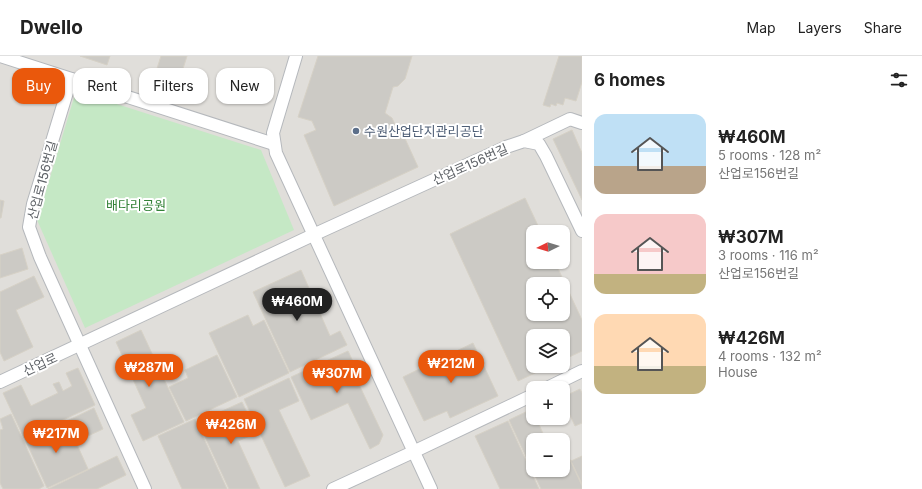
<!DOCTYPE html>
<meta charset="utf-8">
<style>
body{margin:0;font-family:Inter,"Noto Sans KR",sans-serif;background:#f2f2f2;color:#222;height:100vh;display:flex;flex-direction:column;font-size:15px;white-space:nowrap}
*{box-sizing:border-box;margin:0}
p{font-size:13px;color:#767676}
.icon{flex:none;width:22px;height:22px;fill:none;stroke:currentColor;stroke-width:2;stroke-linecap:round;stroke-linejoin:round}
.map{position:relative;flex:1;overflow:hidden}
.drawer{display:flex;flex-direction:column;background:#fff;width:340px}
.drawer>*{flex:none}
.hud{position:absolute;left:12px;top:12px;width:380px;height:36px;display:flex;gap:8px}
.needle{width:26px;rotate:265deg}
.fabs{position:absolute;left:526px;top:169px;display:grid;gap:8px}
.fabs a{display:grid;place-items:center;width:44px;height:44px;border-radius:8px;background:#fff;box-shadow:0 1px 3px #0004;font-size:20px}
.price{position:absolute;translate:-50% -34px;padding:0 9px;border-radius:14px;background:#ea580c;color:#fff;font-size:13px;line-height:26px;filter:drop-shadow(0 1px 2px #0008)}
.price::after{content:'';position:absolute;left:50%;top:24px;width:12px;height:9px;margin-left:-6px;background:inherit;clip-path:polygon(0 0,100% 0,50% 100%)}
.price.selected{background:#222;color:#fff}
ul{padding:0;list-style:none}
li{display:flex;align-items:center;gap:12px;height:100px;padding:0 12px}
li span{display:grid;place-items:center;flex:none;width:112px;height:80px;border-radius:12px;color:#555}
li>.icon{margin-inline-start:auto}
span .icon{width:48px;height:48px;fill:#fffc;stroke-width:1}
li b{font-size:17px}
h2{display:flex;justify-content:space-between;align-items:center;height:48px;padding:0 12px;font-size:17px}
.pill{padding:0 14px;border-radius:12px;background:#fff;box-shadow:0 1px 3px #0004;font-size:14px;line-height:36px}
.pill.selected{background:#ea580c;color:#fff}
header{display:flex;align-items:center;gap:24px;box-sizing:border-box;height:56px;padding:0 20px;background:#fff;border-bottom:1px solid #e0e0e0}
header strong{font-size:19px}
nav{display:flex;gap:22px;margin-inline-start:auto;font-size:14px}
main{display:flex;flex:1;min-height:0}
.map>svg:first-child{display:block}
.industrial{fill:#e0deda;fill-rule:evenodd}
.green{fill:#c5e8c5}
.building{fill:#cccac5;stroke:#d6d1c6;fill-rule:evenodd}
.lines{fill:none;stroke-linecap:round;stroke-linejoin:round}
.minor-casing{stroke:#b5b8bc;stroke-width:14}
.minor{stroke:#fff;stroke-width:12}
.service-dot{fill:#5c6f8a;stroke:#fff;stroke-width:1.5}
.labels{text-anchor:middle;stroke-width:4;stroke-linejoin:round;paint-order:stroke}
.service-label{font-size:13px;fill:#4e5e75;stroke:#fff;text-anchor:start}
.street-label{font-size:13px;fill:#5f6368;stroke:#fff}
.park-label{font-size:13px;fill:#348238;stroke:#fff}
</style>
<header>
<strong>Dwello</strong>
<nav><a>Map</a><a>Layers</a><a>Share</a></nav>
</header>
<main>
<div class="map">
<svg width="582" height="433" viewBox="0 0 582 433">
<rect width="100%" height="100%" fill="#f1efe8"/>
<path class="industrial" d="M0,0H582V433H0ZM533,176H563V206H533ZM533,228H563V258H533ZM533,280H563V310H533ZM533,332H563V362H533ZM533,384H563V414H533Z"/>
<path class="green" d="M76,35L261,94L294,174L85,272L37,164Z"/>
<g class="building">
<path d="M80,0H110L107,9Z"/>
<path d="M161,0H187L176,35L152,28Z"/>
<path d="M318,0H412L405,23L398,30L393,31L385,57L392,62L399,77L402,76L418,111L334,150L304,79L316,74L312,65L298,61Z"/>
<path d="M559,0H582V26L576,45L565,42L563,49L557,47L556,50L551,48L550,51L543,49Z"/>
<path d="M572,74L582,97V144L553,83Z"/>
<path d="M525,142L541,176H533V206H555L582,264V295L563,304V280H533V310H550L518,325L450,178ZM533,228H563V258H533Z"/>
<path d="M0,144L4,145L1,162H0Z"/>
<path d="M22,192L28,213L0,222V199Z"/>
<path d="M301,214L330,280L340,275L347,289L290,316L253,236Z"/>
<path d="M34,220L44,241L16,254L33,291L4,305L0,296V236Z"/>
<path d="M248,259L253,270L264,264L289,317L239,341L209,277Z"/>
<path d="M141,274L184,366L143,385L131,359L146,352L116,286Z"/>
<path d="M473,287L498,340L450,362L447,355L424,365L403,321Z"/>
<path d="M348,295L358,316L354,318L383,379L379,388L370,393L348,347L311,364L291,321Z"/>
<path d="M217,299L237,341L186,365L169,331L188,322L185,314Z"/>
<path d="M78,312L95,349L24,382L3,337L21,329L31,350L58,337L53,328L59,326L63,335L72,330L66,317Z"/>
<path d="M289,322L299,345L279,354L310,420L285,431L244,343Z"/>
<path d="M580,333L582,337V367L575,370L563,344V341Z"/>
<path d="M242,346L257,377L238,385L260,433H229L198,366Z"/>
<path d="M94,352L103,373L77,385L67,365Z"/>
<path d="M532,353L533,362H536L546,384H533V414H563V393H565L582,430V433H541L509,364Z"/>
<path d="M11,358L44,430L39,433H3L0,427V374L3,373L0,363Z"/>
<path d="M195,363L227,433H182L158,380Z"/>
<path d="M66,364L88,413L47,432L25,383Z"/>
<path d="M508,365L539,433H500L475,380Z"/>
<path d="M117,400L126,419L97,433H48Z"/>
<path d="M582,400V428L571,405Z"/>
</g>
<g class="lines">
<g class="minor-casing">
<g id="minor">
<path d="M0,0L274,88"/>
<path d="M296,0L273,77L276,97L431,433"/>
<path d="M71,23L33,148L29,171L40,201L145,433"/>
<path d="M524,85L570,63L582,67"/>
<path d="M0,326L313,179L506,91L524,85L539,88L546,100L582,175"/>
<path d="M547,332L582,315"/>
<path d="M333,433L413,396L533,339"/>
</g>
</g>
<use href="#minor" class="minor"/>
</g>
<circle class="service-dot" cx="356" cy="75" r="4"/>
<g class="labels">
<g class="service-label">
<text x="364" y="80">수원산업단지관리공단</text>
</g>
<g class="street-label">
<text transform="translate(470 108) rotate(-24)" y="5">산업로156번길</text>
<text transform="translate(42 124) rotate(-75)" y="5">산업로156번길</text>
<text transform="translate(40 308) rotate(-25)" y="5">산업로</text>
</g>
<g class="park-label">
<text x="136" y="154">배다리공원</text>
</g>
</g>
</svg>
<div class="fabs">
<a><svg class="needle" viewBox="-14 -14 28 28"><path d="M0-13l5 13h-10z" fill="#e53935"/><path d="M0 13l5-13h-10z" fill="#767676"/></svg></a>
<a><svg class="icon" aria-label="locate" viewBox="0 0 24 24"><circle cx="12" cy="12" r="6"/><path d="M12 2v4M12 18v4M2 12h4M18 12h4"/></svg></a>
<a><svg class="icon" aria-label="layers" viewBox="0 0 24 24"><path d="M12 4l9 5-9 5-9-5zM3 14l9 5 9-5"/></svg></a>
<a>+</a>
<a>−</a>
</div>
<b class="price selected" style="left:297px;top:266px">₩460M</b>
<b class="price" style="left:451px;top:328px">₩212M</b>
<b class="price" style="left:149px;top:332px">₩287M</b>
<b class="price" style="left:337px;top:338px">₩307M</b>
<b class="price" style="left:231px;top:389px">₩426M</b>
<b class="price" style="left:56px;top:398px">₩217M</b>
<div class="hud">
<a class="pill selected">Buy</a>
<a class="pill">Rent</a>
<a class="pill">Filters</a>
<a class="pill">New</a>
</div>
</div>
<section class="drawer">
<h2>6 homes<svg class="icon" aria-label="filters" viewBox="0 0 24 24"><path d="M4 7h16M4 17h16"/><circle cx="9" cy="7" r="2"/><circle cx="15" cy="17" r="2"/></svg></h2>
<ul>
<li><span style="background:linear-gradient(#bfe0f5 65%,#b9a48a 0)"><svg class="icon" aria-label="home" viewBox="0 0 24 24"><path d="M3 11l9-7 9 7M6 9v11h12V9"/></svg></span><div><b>₩460M</b><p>5 rooms · 128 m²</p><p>산업로156번길</p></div></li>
<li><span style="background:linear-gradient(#f6c9c9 75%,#c2b280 0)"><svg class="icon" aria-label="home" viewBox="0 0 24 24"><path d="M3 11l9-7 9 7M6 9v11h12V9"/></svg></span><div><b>₩307M</b><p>3 rooms · 116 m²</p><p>산업로156번길</p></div></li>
<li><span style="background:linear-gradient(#ffd9b3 65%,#c2b280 0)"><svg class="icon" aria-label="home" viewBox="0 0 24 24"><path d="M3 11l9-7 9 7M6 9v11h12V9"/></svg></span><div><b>₩426M</b><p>4 rooms · 132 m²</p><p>House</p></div></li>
</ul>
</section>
</main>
